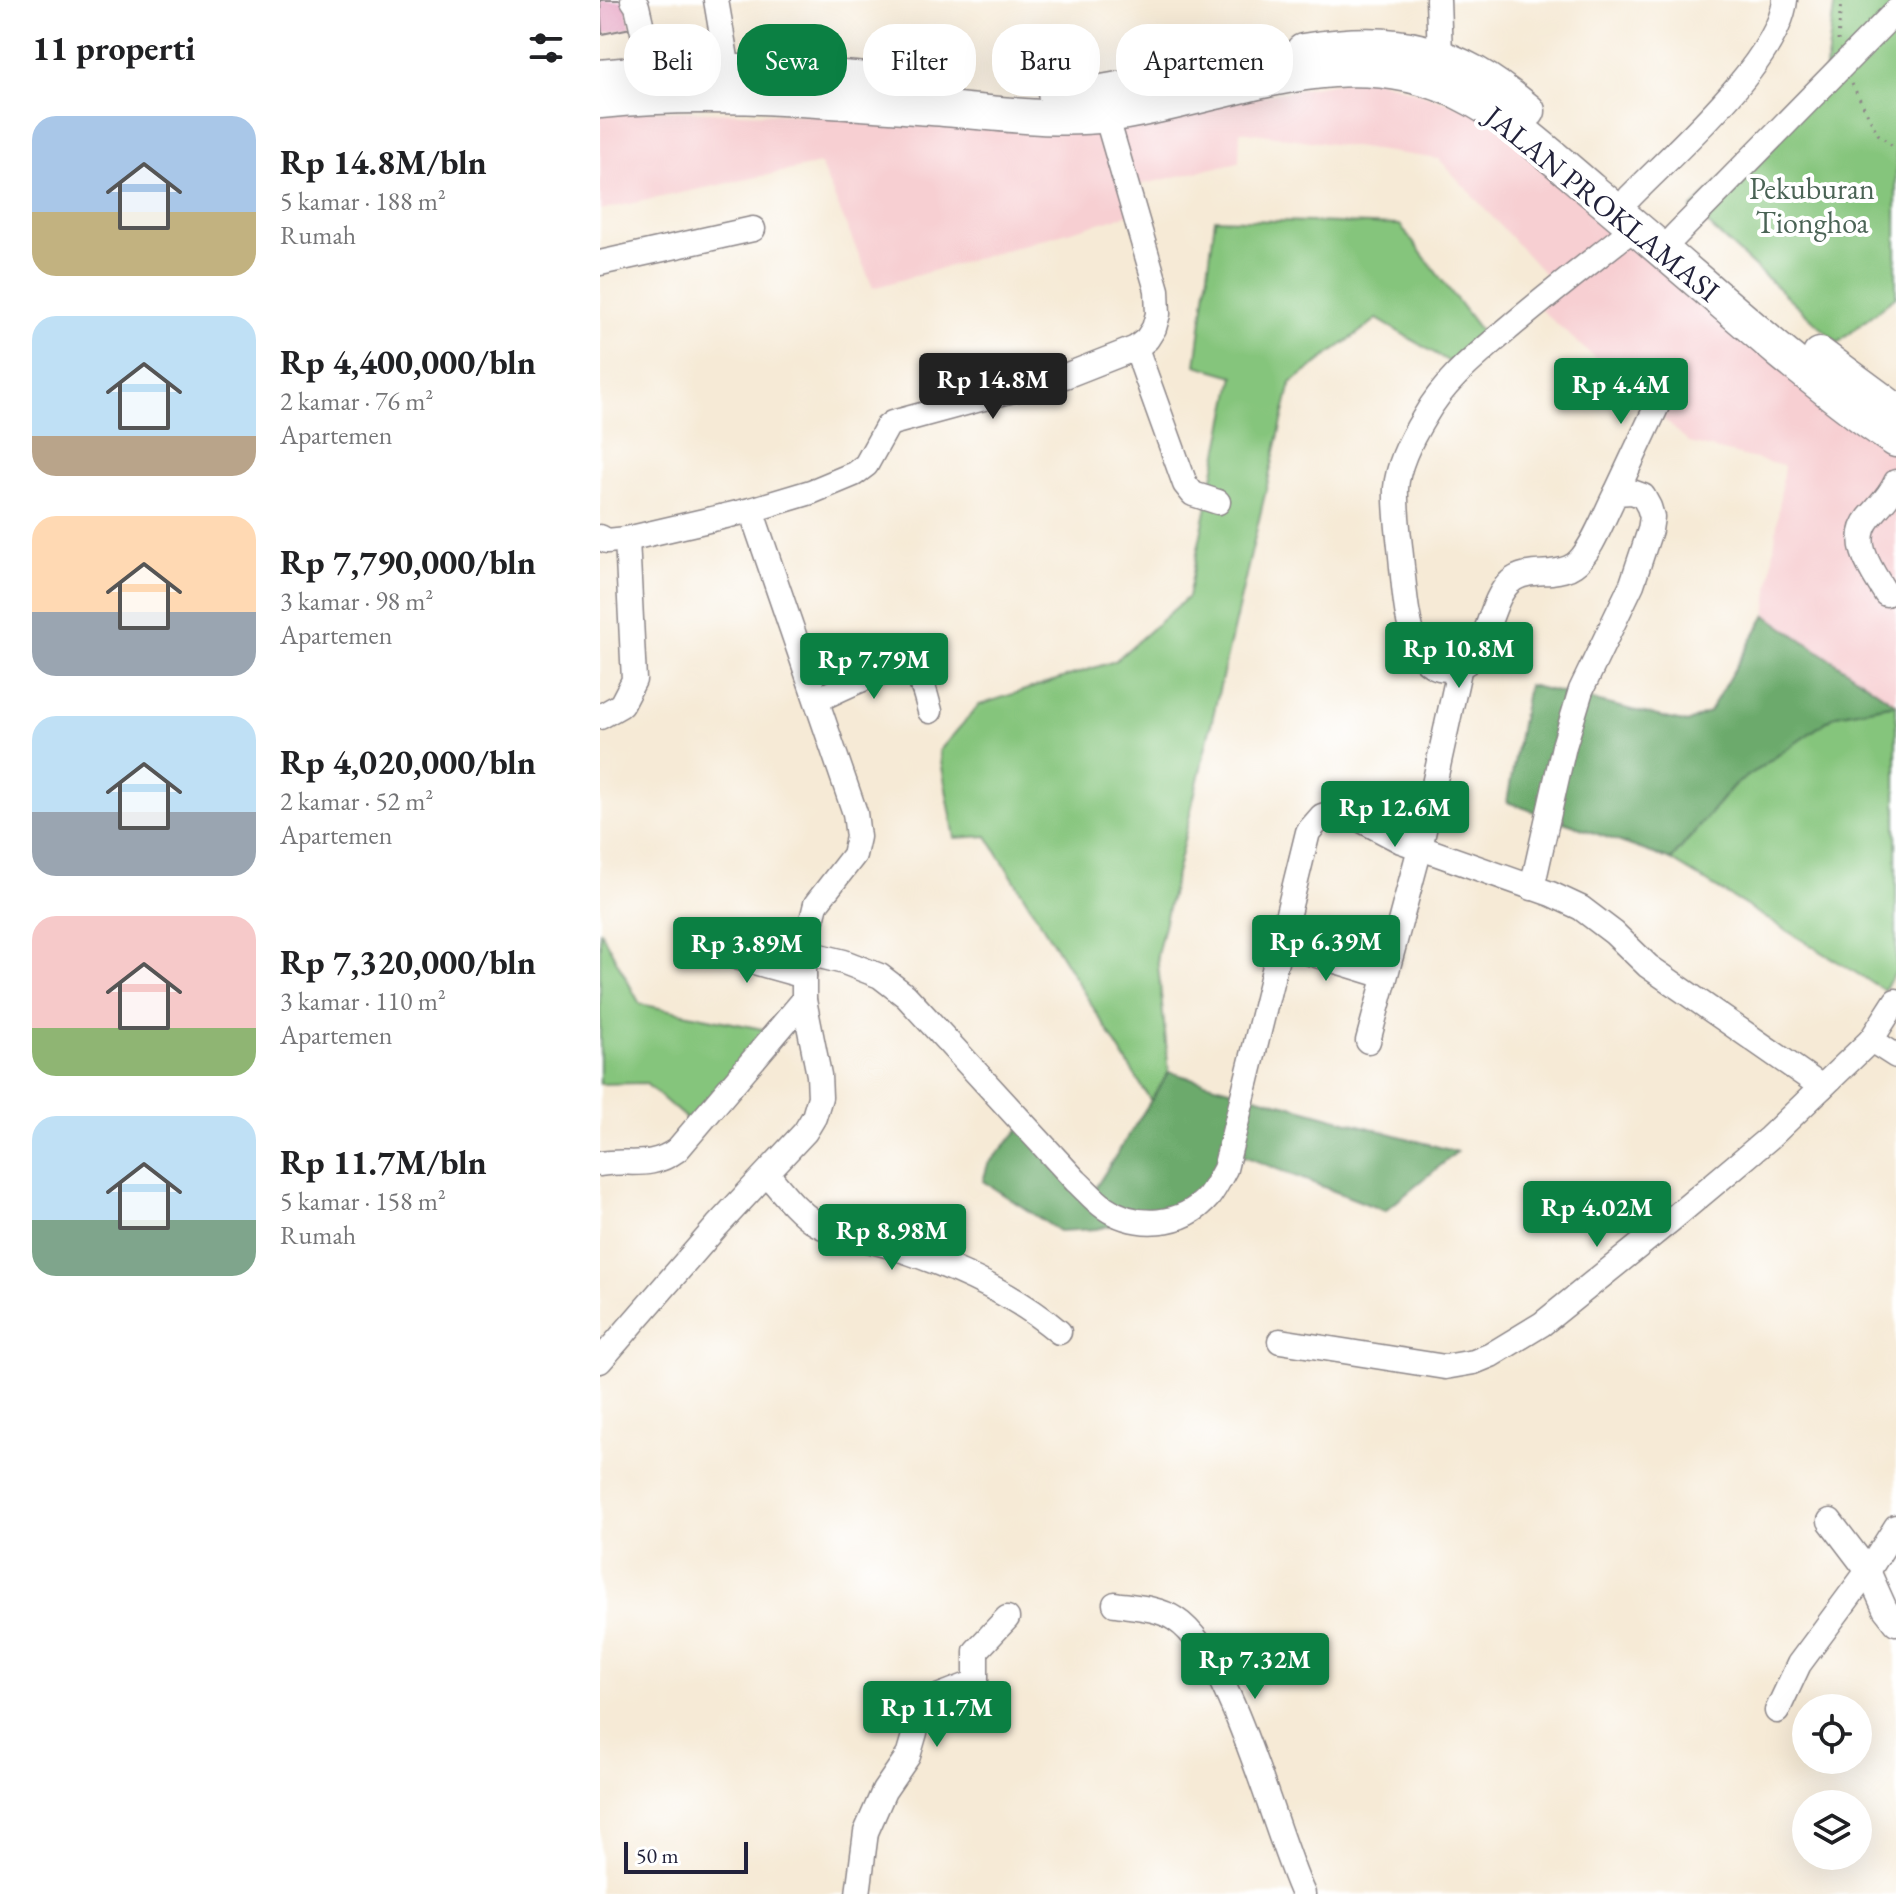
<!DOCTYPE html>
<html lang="id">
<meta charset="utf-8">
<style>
body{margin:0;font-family:"EB Garamond",serif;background:#f6f6f6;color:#202124;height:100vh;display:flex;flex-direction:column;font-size:30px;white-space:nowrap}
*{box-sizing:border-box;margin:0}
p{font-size:26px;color:#757577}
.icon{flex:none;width:44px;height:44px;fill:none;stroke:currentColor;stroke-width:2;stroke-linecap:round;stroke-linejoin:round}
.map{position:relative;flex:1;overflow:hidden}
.panel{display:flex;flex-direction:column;background:#fff;width:600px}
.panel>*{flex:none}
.hud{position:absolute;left:24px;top:24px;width:760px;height:72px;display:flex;gap:16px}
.buttons{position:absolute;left:1192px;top:1694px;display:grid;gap:16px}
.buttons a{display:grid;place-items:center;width:80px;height:80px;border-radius:50%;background:#fff;box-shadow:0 8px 32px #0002;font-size:40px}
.scale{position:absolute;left:24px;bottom:20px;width:124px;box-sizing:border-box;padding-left:8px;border:4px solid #22223b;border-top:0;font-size:22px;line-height:28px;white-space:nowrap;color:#22223b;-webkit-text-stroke:6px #fff;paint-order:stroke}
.price{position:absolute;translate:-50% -68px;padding:0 18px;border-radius:8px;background:#0b8043;color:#fff;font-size:26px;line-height:52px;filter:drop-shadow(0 2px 4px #0008)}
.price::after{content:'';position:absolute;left:50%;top:48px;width:24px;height:18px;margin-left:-12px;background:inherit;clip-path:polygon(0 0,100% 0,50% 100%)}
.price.selected{background:#222;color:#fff}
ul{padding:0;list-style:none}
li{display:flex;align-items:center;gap:24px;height:200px;padding:0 32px}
li span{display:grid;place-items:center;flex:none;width:224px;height:160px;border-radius:24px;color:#555}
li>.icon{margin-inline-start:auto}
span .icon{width:96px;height:96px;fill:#fffc;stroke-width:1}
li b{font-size:34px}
h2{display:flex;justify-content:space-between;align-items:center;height:96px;padding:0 32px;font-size:34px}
.tag{padding:0 28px;border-radius:32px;background:#fff;box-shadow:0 8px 32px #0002;font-size:28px;line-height:72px}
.tag.selected{background:#0b8043;color:#fff}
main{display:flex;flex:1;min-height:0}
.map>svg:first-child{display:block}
.built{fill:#f7cfd2}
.green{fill:#85c57c;stroke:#54745c;stroke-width:2}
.forest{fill:#6caa6c;stroke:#476654;stroke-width:2}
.building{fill:#e6a4c3}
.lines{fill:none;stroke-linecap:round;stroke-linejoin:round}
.minor-casing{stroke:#8c8688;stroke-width:27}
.highway-casing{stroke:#8c8688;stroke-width:37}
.path{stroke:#8c8688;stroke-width:3;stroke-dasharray:2 6;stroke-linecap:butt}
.minor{stroke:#fff;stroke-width:24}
.highway{stroke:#fff;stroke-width:34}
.labels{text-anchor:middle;stroke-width:8;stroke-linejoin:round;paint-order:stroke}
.park-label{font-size:30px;fill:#4a6355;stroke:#fff}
.street-label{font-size:30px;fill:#22223b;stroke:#fff}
</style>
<main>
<section class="panel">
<h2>11 properti<svg class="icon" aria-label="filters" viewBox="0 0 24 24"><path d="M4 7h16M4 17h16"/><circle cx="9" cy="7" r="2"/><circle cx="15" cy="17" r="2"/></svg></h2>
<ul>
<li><span style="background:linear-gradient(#a9c7e8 60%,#c2b280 0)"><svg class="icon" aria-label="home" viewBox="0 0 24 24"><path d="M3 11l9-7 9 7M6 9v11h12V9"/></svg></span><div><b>Rp 14.8M/bln</b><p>5 kamar · 188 m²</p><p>Rumah</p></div></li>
<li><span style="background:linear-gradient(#bfe0f5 75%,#b9a48a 0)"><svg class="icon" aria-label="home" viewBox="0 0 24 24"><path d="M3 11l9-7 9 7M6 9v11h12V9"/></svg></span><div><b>Rp 4,400,000/bln</b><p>2 kamar · 76 m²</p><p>Apartemen</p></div></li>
<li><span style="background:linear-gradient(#ffd9b3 60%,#9aa5b1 0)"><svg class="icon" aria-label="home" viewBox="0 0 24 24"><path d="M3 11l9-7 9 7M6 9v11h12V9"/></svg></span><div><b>Rp 7,790,000/bln</b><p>3 kamar · 98 m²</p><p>Apartemen</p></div></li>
<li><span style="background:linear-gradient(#bfe0f5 60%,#9aa5b1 0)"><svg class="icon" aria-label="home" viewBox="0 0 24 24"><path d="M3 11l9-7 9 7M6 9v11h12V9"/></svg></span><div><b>Rp 4,020,000/bln</b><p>2 kamar · 52 m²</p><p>Apartemen</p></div></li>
<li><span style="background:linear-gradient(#f6c9c9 70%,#8fb573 0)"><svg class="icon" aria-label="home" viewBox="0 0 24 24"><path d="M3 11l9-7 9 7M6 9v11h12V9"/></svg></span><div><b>Rp 7,320,000/bln</b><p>3 kamar · 110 m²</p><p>Apartemen</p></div></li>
<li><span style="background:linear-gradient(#bfe0f5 65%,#7fa58c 0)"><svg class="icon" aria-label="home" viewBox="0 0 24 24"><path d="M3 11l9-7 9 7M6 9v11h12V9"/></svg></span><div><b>Rp 11.7M/bln</b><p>5 kamar · 158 m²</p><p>Rumah</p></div></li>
</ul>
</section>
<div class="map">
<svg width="1296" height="1894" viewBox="0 0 1296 1894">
<rect width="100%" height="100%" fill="#fff"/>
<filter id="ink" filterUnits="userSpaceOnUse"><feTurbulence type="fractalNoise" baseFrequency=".0125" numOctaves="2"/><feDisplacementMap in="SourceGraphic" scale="16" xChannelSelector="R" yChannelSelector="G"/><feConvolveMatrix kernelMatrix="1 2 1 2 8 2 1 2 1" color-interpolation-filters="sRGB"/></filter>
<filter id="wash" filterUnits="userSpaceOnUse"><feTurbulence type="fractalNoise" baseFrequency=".006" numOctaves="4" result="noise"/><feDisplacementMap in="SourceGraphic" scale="32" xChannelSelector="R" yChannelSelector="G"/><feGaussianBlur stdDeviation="1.8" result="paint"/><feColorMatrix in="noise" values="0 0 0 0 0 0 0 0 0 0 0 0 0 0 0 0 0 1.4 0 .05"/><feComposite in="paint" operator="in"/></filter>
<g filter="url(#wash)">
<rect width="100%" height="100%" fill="#f6ead6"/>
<path class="built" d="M770,77L884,114L1296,448V703L1166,615L1184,466L1090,443L940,309L961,292L839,159L640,131L639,162L531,187L537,212L273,288L220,164L0,210V109L506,123Z"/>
<g class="green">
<path d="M1235,0H1296V296L1238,343L1091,209L1225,76Z"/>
<path d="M615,219L800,225L892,346L851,363L777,319L691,383L557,955L569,1072L551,1101L387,836L355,838L339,751L379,705L515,661L588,597L634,376L596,365Z"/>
<path d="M1296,704V972L1284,990L1071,860L1132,787L1236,715Z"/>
<path d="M0,930L40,1004L172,1031L90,1122L45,1083L0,1084Z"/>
</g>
<g class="forest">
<path d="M1166,615L1296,704L1236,715L1132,787L1071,860L907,802L928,685L1087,723L1109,712Z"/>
<path d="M569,1072L857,1152L785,1211L626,1149L604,1194L579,1209L496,1229L459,1231L383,1181L388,1164L427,1121L494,1190Z"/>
</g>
<g id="blocks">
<path class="building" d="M0,0H25L31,28L2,34Z"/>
</g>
</g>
<g filter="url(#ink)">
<use href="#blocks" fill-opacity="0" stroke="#8c8688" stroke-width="2"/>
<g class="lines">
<g class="minor-casing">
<g id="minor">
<path d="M33,0L37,6L52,71"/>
<path d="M116,0L128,70"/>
<path d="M838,0L840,55"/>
<path d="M1030,197C1073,153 1179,61 1185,0"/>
<path d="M1075,236L1296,11"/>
<path d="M0,263L153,229"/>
<path d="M536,348L585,484L593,494L618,502"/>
<path d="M1016,493L1069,380"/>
<path d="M0,537L7,541L27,539L151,510L211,492L254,474L266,465L287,427L292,423L465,376L536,348L547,339L554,328L558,314L557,290L506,115"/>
<path d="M1286,594C1273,572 1249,543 1269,518C1279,506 1290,496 1296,482"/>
<path d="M217,700C237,691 290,661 311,672C324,679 326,698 330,711"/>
<path d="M0,717L21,705L34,680L27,539"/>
<path d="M932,888L964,746L981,690L1032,584L1050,530L1052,517L1049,507L1043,496L1032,492L1016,493C1006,511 991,554 974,565C967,570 959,571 951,572C937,573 921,572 910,582C889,600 887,654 864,664C808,690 806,600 802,567C800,541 795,514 796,488C798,463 812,437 825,416C844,382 874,358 903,333C946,296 991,262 1035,227"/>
<path d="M681,944L785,976"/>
<path d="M104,948L204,976"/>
<path d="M204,952L244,962L280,976L306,996L476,1181C485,1189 494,1200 504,1207C535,1229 583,1227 609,1196C615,1188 620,1178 625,1169L708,832L722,816L739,811L750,814L801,841L951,894L981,908L1014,933L1048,966L1222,1087"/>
<path d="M1296,1001L1271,1040L1296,1056"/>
<path d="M768,1041L820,848L860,666"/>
<path d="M0,1164C30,1159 49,1170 77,1150L204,1000"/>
<path d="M167,1174C182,1191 195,1209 214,1222C230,1233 269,1239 290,1246C350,1265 411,1291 459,1332"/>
<path d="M680,1341L845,1367L874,1362L891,1355L942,1324L1071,1220L1169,1138L1271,1040"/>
<path d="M0,1361L117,1226L205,1132L214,1117L220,1097L219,1075L204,1000V952L216,904L254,855L258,837L255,813L151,510"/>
<path d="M1230,1521L1268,1571L1285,1609L1296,1623"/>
<path d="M515,1604C535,1607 558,1608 575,1619C631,1654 673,1829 703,1894"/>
<path d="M1177,1711L1199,1664L1268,1571L1296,1527"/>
<path d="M258,1894L266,1832L284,1791L308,1756L321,1712L332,1699L376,1682V1651L407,1618"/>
</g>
</g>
<g class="highway-casing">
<g id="highway">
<path d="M703,51C799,36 854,49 928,111"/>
<path d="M0,77C114,64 228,77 343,86"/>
<path d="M455,93L502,92L558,82"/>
<path d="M0,101C115,89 229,101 344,109C397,113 455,122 508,115C628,99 739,36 859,92C907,115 950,155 991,190C1055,243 1118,299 1182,353C1219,383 1256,414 1296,440"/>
<path d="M1220,355L1296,411"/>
</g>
</g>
<g class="path">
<path d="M1238,41L1241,0"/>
<path d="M1252,84L1278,134L1296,149"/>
</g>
<use href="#minor" class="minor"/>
<use href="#highway" class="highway"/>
</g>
</g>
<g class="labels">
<g class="park-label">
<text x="1212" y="199">Pekuburan<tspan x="1212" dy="34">Tionghoa</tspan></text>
</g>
<g class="street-label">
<text transform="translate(1002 204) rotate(39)" y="10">JALAN PROKLAMASI</text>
</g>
</g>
</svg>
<div class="buttons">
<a><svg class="icon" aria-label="locate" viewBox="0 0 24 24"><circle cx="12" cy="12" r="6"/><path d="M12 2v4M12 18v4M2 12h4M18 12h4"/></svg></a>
<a><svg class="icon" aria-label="layers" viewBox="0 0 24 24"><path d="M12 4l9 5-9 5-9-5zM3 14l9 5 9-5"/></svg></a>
</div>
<div class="scale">50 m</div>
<b class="price selected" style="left:393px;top:421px">Rp 14.8M</b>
<b class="price" style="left:1021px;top:426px">Rp 4.4M</b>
<b class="price" style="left:859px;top:690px">Rp 10.8M</b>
<b class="price" style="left:274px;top:701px">Rp 7.79M</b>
<b class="price" style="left:795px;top:849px">Rp 12.6M</b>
<b class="price" style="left:726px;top:983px">Rp 6.39M</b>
<b class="price" style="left:147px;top:985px">Rp 3.89M</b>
<b class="price" style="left:997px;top:1249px">Rp 4.02M</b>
<b class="price" style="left:292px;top:1272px">Rp 8.98M</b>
<b class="price" style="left:655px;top:1701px">Rp 7.32M</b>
<b class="price" style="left:337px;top:1749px">Rp 11.7M</b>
<div class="hud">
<a class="tag">Beli</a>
<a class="tag selected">Sewa</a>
<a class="tag">Filter</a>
<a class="tag">Baru</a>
<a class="tag">Apartemen</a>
</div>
</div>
</main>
